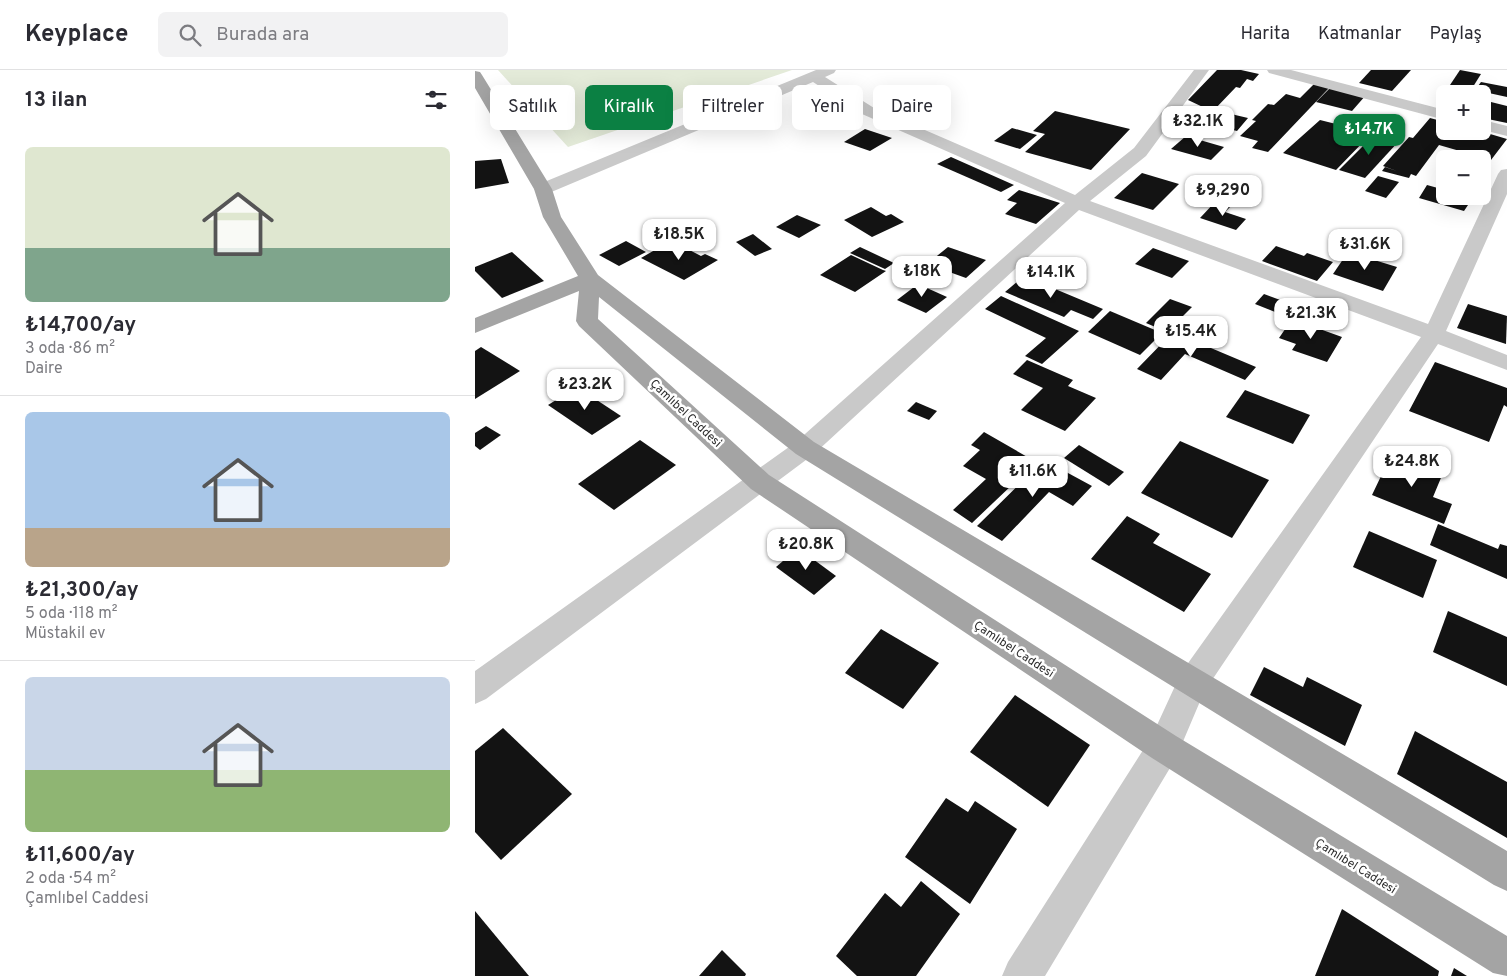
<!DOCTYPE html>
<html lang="tr">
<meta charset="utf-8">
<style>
body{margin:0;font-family:Overpass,sans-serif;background:#f2f2f3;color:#2b2b33;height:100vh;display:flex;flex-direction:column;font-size:19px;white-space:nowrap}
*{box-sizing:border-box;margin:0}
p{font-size:16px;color:#7c7c81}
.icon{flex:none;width:28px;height:28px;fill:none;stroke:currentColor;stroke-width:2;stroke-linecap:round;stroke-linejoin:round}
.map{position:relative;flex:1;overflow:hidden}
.panel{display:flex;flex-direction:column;background:#fff;width:475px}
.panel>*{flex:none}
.top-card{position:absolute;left:15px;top:15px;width:475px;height:45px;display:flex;gap:10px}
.fabs{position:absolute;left:961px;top:15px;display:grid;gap:10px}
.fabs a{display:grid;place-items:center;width:55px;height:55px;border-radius:8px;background:#fff;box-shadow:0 5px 20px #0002;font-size:25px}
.price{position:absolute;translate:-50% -42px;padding:0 11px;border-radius:10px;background:#fff;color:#222;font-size:16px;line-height:32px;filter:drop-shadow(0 1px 2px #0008)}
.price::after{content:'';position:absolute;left:50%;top:30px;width:15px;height:11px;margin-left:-8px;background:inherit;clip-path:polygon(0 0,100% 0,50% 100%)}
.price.current{background:#0b8043;color:#fff}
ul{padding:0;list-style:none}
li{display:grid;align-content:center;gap:10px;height:265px;padding:0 25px}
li+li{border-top:1px solid #e1e1e2}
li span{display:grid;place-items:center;height:155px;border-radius:8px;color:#555}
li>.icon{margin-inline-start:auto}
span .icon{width:90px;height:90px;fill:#fffc;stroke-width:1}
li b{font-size:21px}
h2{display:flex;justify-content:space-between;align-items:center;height:60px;padding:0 25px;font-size:21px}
.pill{padding:0 18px;border-radius:8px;background:#fff;box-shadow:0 5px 20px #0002;font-size:18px;line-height:45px}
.pill.current{background:#0b8043;color:#fff}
header{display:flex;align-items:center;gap:30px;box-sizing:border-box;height:70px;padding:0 25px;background:#fff;border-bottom:1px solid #e1e1e2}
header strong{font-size:24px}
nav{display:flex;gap:28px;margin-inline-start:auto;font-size:18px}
.search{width:350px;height:45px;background:#f2f2f3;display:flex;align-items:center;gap:12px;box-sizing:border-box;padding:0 18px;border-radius:8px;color:#7c7c81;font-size:19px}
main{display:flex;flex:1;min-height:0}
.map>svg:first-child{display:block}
.green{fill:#e4ebd9}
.building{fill:#131313}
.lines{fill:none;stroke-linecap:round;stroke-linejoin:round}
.street{fill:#c9c9c9;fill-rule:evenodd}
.primary{fill:#a4a4a4;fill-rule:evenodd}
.labels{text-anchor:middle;stroke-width:5;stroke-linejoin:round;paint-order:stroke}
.street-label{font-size:12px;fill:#2c2c2c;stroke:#fff}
</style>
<header>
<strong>Keyplace</strong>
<div class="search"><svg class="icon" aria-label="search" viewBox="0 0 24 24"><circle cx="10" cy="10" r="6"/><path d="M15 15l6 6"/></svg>Burada ara</div>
<nav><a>Harita</a><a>Katmanlar</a><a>Paylaş</a></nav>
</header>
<main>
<section class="panel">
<h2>13 ilan<svg class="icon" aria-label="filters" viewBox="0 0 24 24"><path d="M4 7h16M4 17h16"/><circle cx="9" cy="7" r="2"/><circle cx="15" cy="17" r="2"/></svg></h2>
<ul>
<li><span style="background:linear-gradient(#dfe7d0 65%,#7fa58c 0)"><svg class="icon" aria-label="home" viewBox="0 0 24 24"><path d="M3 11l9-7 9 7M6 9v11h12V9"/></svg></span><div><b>₺14,700/ay</b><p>3 oda · 86 m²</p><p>Daire</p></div></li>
<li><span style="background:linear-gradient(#a9c7e8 75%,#b9a48a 0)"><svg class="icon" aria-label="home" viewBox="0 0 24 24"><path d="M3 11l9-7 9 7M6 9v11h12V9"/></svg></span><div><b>₺21,300/ay</b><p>5 oda · 118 m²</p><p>Müstakil ev</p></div></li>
<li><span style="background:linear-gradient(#c9d6e8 60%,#8fb573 0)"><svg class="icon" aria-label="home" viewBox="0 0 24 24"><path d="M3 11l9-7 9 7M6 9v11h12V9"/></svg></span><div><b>₺11,600/ay</b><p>2 oda · 54 m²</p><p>Çamlıbel Caddesi</p></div></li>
</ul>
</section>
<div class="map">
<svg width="1032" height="906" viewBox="0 0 1032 906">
<rect width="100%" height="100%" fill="#fff"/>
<path class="green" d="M23,0H317L93,77Z"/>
<g class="building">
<path d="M742,0H766L784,4L778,11L772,9L765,18L761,17L739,40L773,48L762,61L721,51L732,39L713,30Z"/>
<path d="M896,0H936L917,21L884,13Z"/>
<path d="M985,0L1006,4L996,20L975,15Z"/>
<path d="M1006,12L1032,17V27L1000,20Z"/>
<path d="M839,14L854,18L793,82L777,78L783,71L765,66L781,51L777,50L793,34L799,35L811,24L825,28Z"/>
<path d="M856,17L891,25L877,41L841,32Z"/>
<path d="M1008,30L1032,36V53L1008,48Z"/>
<path d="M580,41L655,59L616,100L550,82L570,64L558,61Z"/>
<path d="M955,48L970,52V61H1005L1032,69L1016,90L964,75L941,106L936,104L934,108L907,101L910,97L922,101L908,96L934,67L938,68Z"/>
<path d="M845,50L869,56L867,59L894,66L861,100L808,83Z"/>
<path d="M537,58L562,65L545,79L519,71Z"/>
<path d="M390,59L417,68L395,81L369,72Z"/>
<path d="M900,64L924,71L890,108L864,100Z"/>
<path d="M711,66L749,77L736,90L696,79Z"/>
<path d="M476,87L539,115L526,122L462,94Z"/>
<path d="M26,89L34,113L0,119V91Z"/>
<path d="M667,103L704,114L678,140L639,128Z"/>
<path d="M903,106L924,112L911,128L890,121Z"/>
<path d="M952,115L970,120V126H999L989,141L944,128Z"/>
<path d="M720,117L745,124L737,133L712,126Z"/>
<path d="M544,120L585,133L561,154L530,144L542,133L532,130Z"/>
<path d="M740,132L755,137L750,142L771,149L761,160L725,148Z"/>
<path d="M396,137L411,146L416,144L429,152L397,167L369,150Z"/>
<path d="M322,145L346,155L324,168L301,157Z"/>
<path d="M278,164L297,179L280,186L261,172Z"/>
<path d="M151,171L171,182L144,196L124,185Z"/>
<path d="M201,173L226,186L230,184L243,190L209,210L166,188L185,177L190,179Z"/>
<path d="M801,176L829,186L832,183L858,192L842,211L787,191Z"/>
<path d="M385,177L419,193L410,199L375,183Z"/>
<path d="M473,177L511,190L491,208L452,194Z"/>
<path d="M678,178L714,191L697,208L660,194Z"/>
<path d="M37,182L69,211L27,228L0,201V197Z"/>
<path d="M873,182L922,197L908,221L858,204Z"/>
<path d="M376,185L408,200L411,201L380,222L345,205Z"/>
<path d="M549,206L628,239L618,249L596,240L589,247L530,222Z"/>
<path d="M443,214L472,227L451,243L422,230Z"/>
<path d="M789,224L827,238L818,249L780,234Z"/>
<path d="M526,226L604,261L567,294L550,286L571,268L510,239Z"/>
<path d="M695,229L717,237L692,262L671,253Z"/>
<path d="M993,234L1032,246L1031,274L982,258Z"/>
<path d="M635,241L687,263L665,285L613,262Z"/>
<path d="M817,249L867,267L852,292L817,280L821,274L804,268Z"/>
<path d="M698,262L781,297L770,310L710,284L686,310L662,299Z"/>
<path d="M6,277L45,301L0,329V281Z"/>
<path d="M552,290L598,310L593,316L621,328L590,361L546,340L568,318L538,304Z"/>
<path d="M960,292L1032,318V337L1029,335L1014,372L934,341Z"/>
<path d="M102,317L146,346L117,365L73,335Z"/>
<path d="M770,320L835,345L818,374L751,347Z"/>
<path d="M441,332L462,341L454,350L432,341Z"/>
<path d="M11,356L26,365L5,380L0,376V363Z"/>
<path d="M509,362L561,392L497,453L478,440L511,409L488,396L505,380L496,375Z"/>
<path d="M165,370L201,395L139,440L103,414Z"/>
<path d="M705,371L794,410L757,468L666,423Z"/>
<path d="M604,375L649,402L634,416L589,388Z"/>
<path d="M917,383L968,403L958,427L977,434L969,454L897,425Z"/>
<path d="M569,390L617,416L598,436L574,422L527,471L502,456Z"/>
<path d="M652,446L685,464L678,473L736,504L709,542L616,489Z"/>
<path d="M963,454L1023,479L1025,474L1032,476V509L955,475Z"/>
<path d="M894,461L962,490L948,528L878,497Z"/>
<path d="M323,478L361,506L339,525L301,497Z"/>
<path d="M973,541L1032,567V616L958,582Z"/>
<path d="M406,559L464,593L428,639L370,603Z"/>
<path d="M789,597L828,617L832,607L887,635L870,676L775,625Z"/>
<path d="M540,625L615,675L573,737L495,682Z"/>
<path d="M28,658L97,724L26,790L0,762V681Z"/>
<path d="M940,661L1032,712V768L922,704Z"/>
<path d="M471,728L493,742L500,731L542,759L495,834L430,787Z"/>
<path d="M446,811L485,844L441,906H382L361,886L410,823L426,837Z"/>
<path d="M867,839L964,901L963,906H840Z"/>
<path d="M0,841L54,906H0Z"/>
<path d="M247,880L271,904L270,906H224Z"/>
<path d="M979,898L992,906H976Z"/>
</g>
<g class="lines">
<g class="street">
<path d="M341,0H361L359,3L350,7L399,38L600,125L659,78L719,0H734L671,86L615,131L953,254L1023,104L1026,100L1032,99V124L971,261L1032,285V300L963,274L729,622L701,688L570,906H527L533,892L677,666L706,603L946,267L604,140L339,384L11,629L0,634V601L321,372L590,133L387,44L338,12L74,123L68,124L62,123L59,119L62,115Z"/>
<path d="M792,0H816L970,40V50L794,3Z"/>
<path d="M1008,50L1032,56V66L1008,60Z"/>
</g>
<path class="primary" d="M0,1L5,2L7,5L77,119L86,147L123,205L339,372L1032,781V821L1019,815L321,384L124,227L123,249L294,405L701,666L1032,866V906L1018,903L677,688L276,419L104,256L101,251L104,221L0,263V248L103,206L68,147L59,119L0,18Z"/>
</g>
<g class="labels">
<g class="street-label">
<text transform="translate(211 343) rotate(43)" y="4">Çamlıbel Caddesi</text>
<text transform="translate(539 579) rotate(33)" y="4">Çamlıbel Caddesi</text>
<text transform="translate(881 796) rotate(32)" y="4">Çamlıbel Caddesi</text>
</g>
</g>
</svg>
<div class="fabs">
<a>+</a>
<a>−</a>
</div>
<b class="price" style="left:723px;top:78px">₺32.1K</b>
<b class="price current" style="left:894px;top:86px">₺14.7K</b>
<b class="price" style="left:748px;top:147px">₺9,290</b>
<b class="price" style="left:204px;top:191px">₺18.5K</b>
<b class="price" style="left:890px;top:201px">₺31.6K</b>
<b class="price" style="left:447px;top:228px">₺18K</b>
<b class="price" style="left:576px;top:229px">₺14.1K</b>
<b class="price" style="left:836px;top:270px">₺21.3K</b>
<b class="price" style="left:716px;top:288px">₺15.4K</b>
<b class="price" style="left:110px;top:341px">₺23.2K</b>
<b class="price" style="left:937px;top:418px">₺24.8K</b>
<b class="price" style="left:558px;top:428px">₺11.6K</b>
<b class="price" style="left:331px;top:501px">₺20.8K</b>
<div class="top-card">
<a class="pill">Satılık</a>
<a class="pill current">Kiralık</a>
<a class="pill">Filtreler</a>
<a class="pill">Yeni</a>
<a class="pill">Daire</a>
</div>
</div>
</main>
